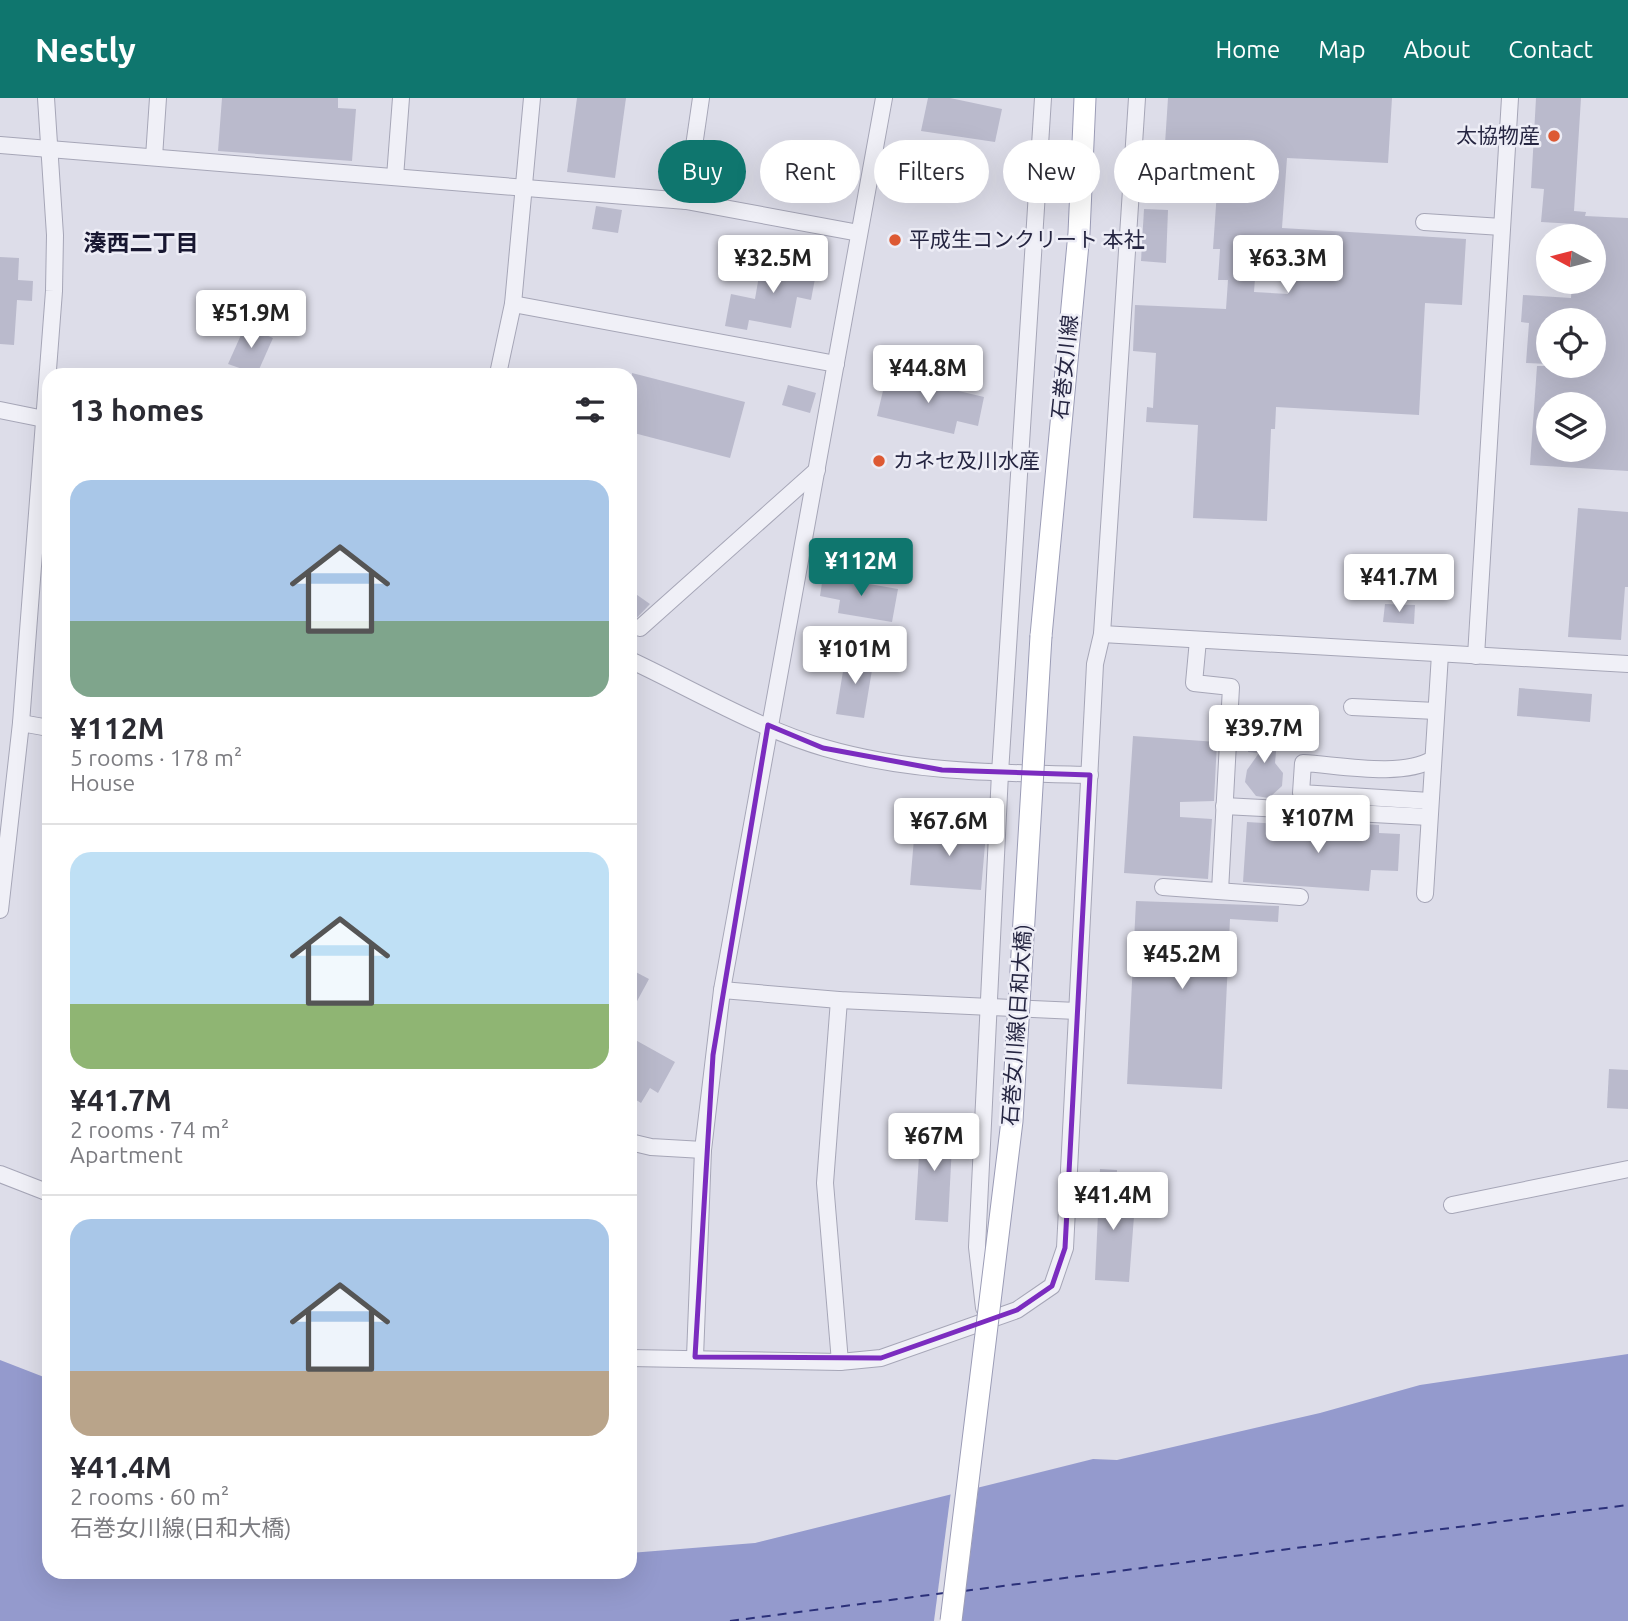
<!DOCTYPE html>
<meta charset="utf-8">
<style>
body{margin:0;font-family:Ubuntu,"Noto Sans JP",sans-serif;background:#f2f2f3;color:#2b2b33;height:100vh;display:flex;flex-direction:column;font-size:26px;white-space:nowrap}
*{box-sizing:border-box;margin:0}
p{font-size:23px;color:#7c7c81}
.icon{flex:none;width:38px;height:38px;fill:none;stroke:currentColor;stroke-width:2;stroke-linecap:round;stroke-linejoin:round}
.map{position:relative;flex:1;overflow:hidden}
.panel{position:absolute;left:42px;top:270px;width:595px;height:1211px;display:flex;flex-direction:column;background:#fff;border-radius:21px;box-shadow:0 7px 28px #0002}
.panel>*{flex:none}
.guide{position:absolute;left:658px;top:42px;width:665px;height:63px;display:flex;gap:14px}
.needle{width:46px;rotate:277deg}
.fabs{position:absolute;left:1536px;top:126px;display:grid;gap:14px}
.fabs a{display:grid;place-items:center;width:70px;height:70px;border-radius:50%;background:#fff;box-shadow:0 7px 28px #0002;font-size:35px}
.price{position:absolute;translate:-50% -60px;padding:0 16px;border-radius:7px;background:#fff;color:#222;font-size:23px;line-height:46px;filter:drop-shadow(0 2px 4px #0008)}
.price::after{content:'';position:absolute;left:50%;top:42px;width:21px;height:16px;margin-left:-10px;background:inherit;clip-path:polygon(0 0,100% 0,50% 100%)}
.price.selected{background:#0f766e;color:#fff}
ul{padding:0;list-style:none}
li{display:grid;align-content:center;gap:14px;height:371px;padding:0 28px}
li+li{border-top:2px solid #e1e1e2}
li span{display:grid;place-items:center;height:217px;border-radius:21px;color:#555}
li>.icon{margin-inline-start:auto}
span .icon{width:126px;height:126px;fill:#fffc;stroke-width:1}
li b{font-size:30px}
h2{display:flex;justify-content:space-between;align-items:center;height:84px;padding:0 28px;font-size:30px}
.tag{padding:0 24px;border-radius:32px;background:#fff;box-shadow:0 7px 28px #0002;font-size:24px;line-height:63px}
.tag.selected{background:#0f766e;color:#fff}
header{display:flex;align-items:center;gap:42px;box-sizing:border-box;height:98px;padding:0 35px;background:#0f766e;color:#fff}
header strong{font-size:33px}
nav{display:flex;gap:38px;margin-inline-start:auto;font-size:24px}
.map>svg:first-child{display:block}
.water{fill:#949acd}
.pier{fill:#dddde9}
.lines{fill:none;stroke-linecap:round;stroke-linejoin:round}
.ferry{stroke:#2b3079;stroke-width:2;stroke-dasharray:9 7;stroke-linecap:butt}
.building{fill:#babacc;fill-rule:evenodd}
.minor-casing{stroke:#a6a6b7;stroke-width:18}
.major-casing{stroke:#9b9cb6;stroke-width:23}
.minor{stroke:#f0f0f7;stroke-width:16}
.major{stroke:#fff;stroke-width:21}
.major-bridge-casing{stroke:#9b9cb6;stroke-width:23;stroke-linecap:butt}
.major-bridge{stroke:#fff;stroke-width:21}
.marked{fill:none;stroke:#7b2cbf;stroke-width:5;stroke-linejoin:round}
.poi-dot{fill:#dd5933;stroke:#ededf6;stroke-width:2.5}
.labels{text-anchor:middle;stroke-width:5;stroke-linejoin:round;paint-order:stroke}
.poi-label{font-size:21px;fill:#252541;stroke:#ededf6;text-anchor:start}
.street-label{font-size:21px;fill:#252541;stroke:#ededf6}
.neighbourhood-label{font-size:23px;font-weight:bold;fill:#181731;stroke:#ededf6}
</style>
<header>
<strong>Nestly</strong>
<nav><a>Home</a><a>Map</a><a>About</a><a>Contact</a></nav>
</header>
<div class="map">
<svg width="1628" height="1523" viewBox="0 0 1628 1523">
<rect width="100%" height="100%" fill="#dddde9"/>
<path class="water" d="M1628,1256V1523H0V1262L49,1281V1474H630V1455L755,1445L1093,1361L1117,1362L1320,1315L1420,1287Z"/>
<path class="pier" d="M979,1386L962,1523H934L951,1393Z"/>
<g class="lines">
<g class="ferry">
<path d="M964,1493L1628,1407"/>
<path d="M730,1523L944,1495"/>
</g>
</g>
<g class="building">
<path d="M222,0H338V10L356,11L352,63L218,53Z"/>
<path d="M577,0H626L615,80L567,74Z"/>
<path d="M928,0H950L1002,11L995,44L921,33Z"/>
<path d="M1168,0H1392L1388,65L1287,60L1282,130L1466,141L1462,207L1425,205L1419,317L1276,309L1275,331H1271L1267,423L1193,420L1198,327L1146,324L1147,309L1153,310L1156,255L1133,253L1135,207L1226,211L1228,182H1218L1220,151H1213L1219,64L1164,61ZM1257,153L1290,155L1288,196L1254,194Z"/>
<path d="M1536,0H1581L1574,113L1586,114L1585,118L1628,120V373L1530,367L1537,268H1594V222H1549V266L1526,265L1529,225L1521,224L1523,197L1571,200L1572,184H1594V138H1574L1575,126L1541,124L1544,91L1531,90ZM1549,306H1594V352H1549Z"/>
<path d="M897,68L934,74L929,103L892,96Z"/>
<path d="M596,108L622,112L618,135L592,131Z"/>
<path d="M1144,111L1168,112L1166,165L1141,163Z"/>
<path d="M0,159L19,160L18,182L33,183L32,203L17,202L14,247L0,246Z"/>
<path d="M762,160L817,170L811,202L797,199L791,230L749,222L747,232L725,228L731,196L755,201Z"/>
<path d="M245,228L273,240L257,276L228,266Z"/>
<path d="M632,275L745,304L730,360L630,334Z"/>
<path d="M887,276L984,299L978,328L957,323L954,336L877,318Z"/>
<path d="M788,287L816,295L810,315L782,307Z"/>
<path d="M1578,410L1628,414V489H1625L1621,542L1568,539Z"/>
<path d="M823,478L898,491L892,524L838,515L840,502L820,498Z"/>
<path d="M630,492L650,506L630,527Z"/>
<path d="M1385,506L1415,507L1414,526L1383,524Z"/>
<path d="M846,555L874,560L864,620L836,616Z"/>
<path d="M1519,590L1592,596L1590,624L1517,618Z"/>
<path d="M1278,630L1275,665L1283,675L1282,688L1269,700L1256,698L1245,684L1247,672L1259,655L1248,654L1249,634L1274,635Z"/>
<path d="M1133,638L1217,644L1214,703L1180,704V719L1212,721L1208,781L1124,775Z"/>
<path d="M971,723L987,724L981,792L910,787L915,729L970,734Z"/>
<path d="M1247,724L1360,731V726L1379,727V735L1400,736L1398,773L1371,772L1369,793L1243,784Z"/>
<path d="M1136,803L1279,808L1278,824L1230,821L1222,991L1127,986Z"/>
<path d="M630,871L649,881L630,916Z"/>
<path d="M630,939L675,964L658,995L650,990L641,1005L630,998Z"/>
<path d="M1609,971L1628,972V1011L1607,1010Z"/>
<path d="M921,1026L953,1028L948,1124L915,1122Z"/>
<path d="M1100,1071L1117,1072L1115,1103L1135,1105L1129,1184L1095,1182Z"/>
</g>
<g class="lines">
<g class="minor-casing">
<g id="minor">
<path d="M0,47L686,103L859,135"/>
<path d="M154,59L158,0"/>
<path d="M395,79L401,0"/>
<path d="M686,103L701,0"/>
<path d="M1424,124L1502,129"/>
<path d="M513,206L836,266"/>
<path d="M498,276L513,206L532,0"/>
<path d="M0,312L49,322"/>
<path d="M640,530L817,372"/>
<path d="M1102,536L1628,566"/>
<path d="M1198,542L1194,585L1231,589L1220,793"/>
<path d="M1476,558L1510,0"/>
<path d="M630,562C690,590 761,632 825,650C911,675 1001,675 1090,677"/>
<path d="M1352,609L1436,613"/>
<path d="M21,625L49,630"/>
<path d="M1430,703L1301,695L1303,665C1339,667 1402,680 1433,661"/>
<path d="M1224,708L1429,719"/>
<path d="M1163,789L1300,799"/>
<path d="M1425,796L1440,556"/>
<path d="M0,812L21,625L54,193L55,137L46,0"/>
<path d="M722,892L839,902L1077,913"/>
<path d="M839,902L825,1085L840,1264"/>
<path d="M630,1044L651,1049L703,1052"/>
<path d="M0,1076L49,1095"/>
<path d="M1452,1107L1628,1071"/>
<path d="M984,1210L977,1149L1000,675L1043,0"/>
<path d="M695,1259L703,1052L722,892L884,0"/>
<path d="M630,1260L840,1264L881,1260L1017,1212L1052,1188L1065,1150L1095,566L1102,536L1137,0"/>
</g>
</g>
<g class="major-casing">
<path id="major" d="M1041,538L1079,135L1085,0"/>
</g>
<use href="#minor" class="minor"/>
<use href="#major" class="major"/>
<g class="major-bridge-casing">
<path id="major-bridge" d="M951,1523L1012,1023L1041,538"/>
</g>
<use href="#major-bridge" class="major-bridge"/>
</g>
<path class="marked" d="M768,627L823,650L942,672L1090,677L1065,1150L1052,1188L1017,1212L881,1260L695,1259L713,957Z"/>
<g class="poi-dot">
<circle cx="1554" cy="38" r="7"/>
<circle cx="895" cy="142" r="7"/>
<circle cx="879" cy="363" r="7"/>
</g>
<g class="labels">
<g class="poi-label">
<text x="1540" y="45" text-anchor="end">太協物産</text>
<text x="909" y="149">平成生コンクリート 本社</text>
<text x="893" y="370">カネセ及川水産</text>
</g>
<g class="street-label">
<text transform="translate(1065 269) rotate(-84)" y="7">石巻女川線</text>
<text transform="translate(1017 927) rotate(-86)" y="7">石巻女川線(日和大橋)</text>
</g>
<g class="neighbourhood-label">
<text x="141" y="153">湊西二丁目</text>
</g>
</g>
</svg>
<div class="fabs">
<a><svg class="needle" viewBox="-14 -14 28 28"><path d="M0-13l5 13h-10z" fill="#e53935"/><path d="M0 13l5-13h-10z" fill="#7c7c81"/></svg></a>
<a><svg class="icon" aria-label="locate" viewBox="0 0 24 24"><circle cx="12" cy="12" r="6"/><path d="M12 2v4M12 18v4M2 12h4M18 12h4"/></svg></a>
<a><svg class="icon" aria-label="layers" viewBox="0 0 24 24"><path d="M12 4l9 5-9 5-9-5zM3 14l9 5 9-5"/></svg></a>
</div>
<b class="price" style="left:773px;top:197px">¥32.5M</b>
<b class="price" style="left:1288px;top:197px">¥63.3M</b>
<b class="price" style="left:251px;top:252px">¥51.9M</b>
<b class="price" style="left:928px;top:307px">¥44.8M</b>
<b class="price selected" style="left:861px;top:500px">¥112M</b>
<b class="price" style="left:1399px;top:516px">¥41.7M</b>
<b class="price" style="left:855px;top:588px">¥101M</b>
<b class="price" style="left:1264px;top:667px">¥39.7M</b>
<b class="price" style="left:1318px;top:757px">¥107M</b>
<b class="price" style="left:949px;top:760px">¥67.6M</b>
<b class="price" style="left:1182px;top:893px">¥45.2M</b>
<b class="price" style="left:934px;top:1075px">¥67M</b>
<b class="price" style="left:1113px;top:1134px">¥41.4M</b>
<div class="guide">
<a class="tag selected">Buy</a>
<a class="tag">Rent</a>
<a class="tag">Filters</a>
<a class="tag">New</a>
<a class="tag">Apartment</a>
</div>
<section class="panel">
<h2>13 homes<svg class="icon" aria-label="filters" viewBox="0 0 24 24"><path d="M4 7h16M4 17h16"/><circle cx="9" cy="7" r="2"/><circle cx="15" cy="17" r="2"/></svg></h2>
<ul>
<li><span style="background:linear-gradient(#a9c7e8 65%,#7fa58c 0)"><svg class="icon" aria-label="home" viewBox="0 0 24 24"><path d="M3 11l9-7 9 7M6 9v11h12V9"/></svg></span><div><b>¥112M</b><p>5 rooms · 178 m²</p><p>House</p></div></li>
<li><span style="background:linear-gradient(#bfe0f5 70%,#8fb573 0)"><svg class="icon" aria-label="home" viewBox="0 0 24 24"><path d="M3 11l9-7 9 7M6 9v11h12V9"/></svg></span><div><b>¥41.7M</b><p>2 rooms · 74 m²</p><p>Apartment</p></div></li>
<li><span style="background:linear-gradient(#a9c7e8 70%,#b9a48a 0)"><svg class="icon" aria-label="home" viewBox="0 0 24 24"><path d="M3 11l9-7 9 7M6 9v11h12V9"/></svg></span><div><b>¥41.4M</b><p>2 rooms · 60 m²</p><p>石巻女川線(日和大橋)</p></div></li>
</ul>
</section>
</div>
